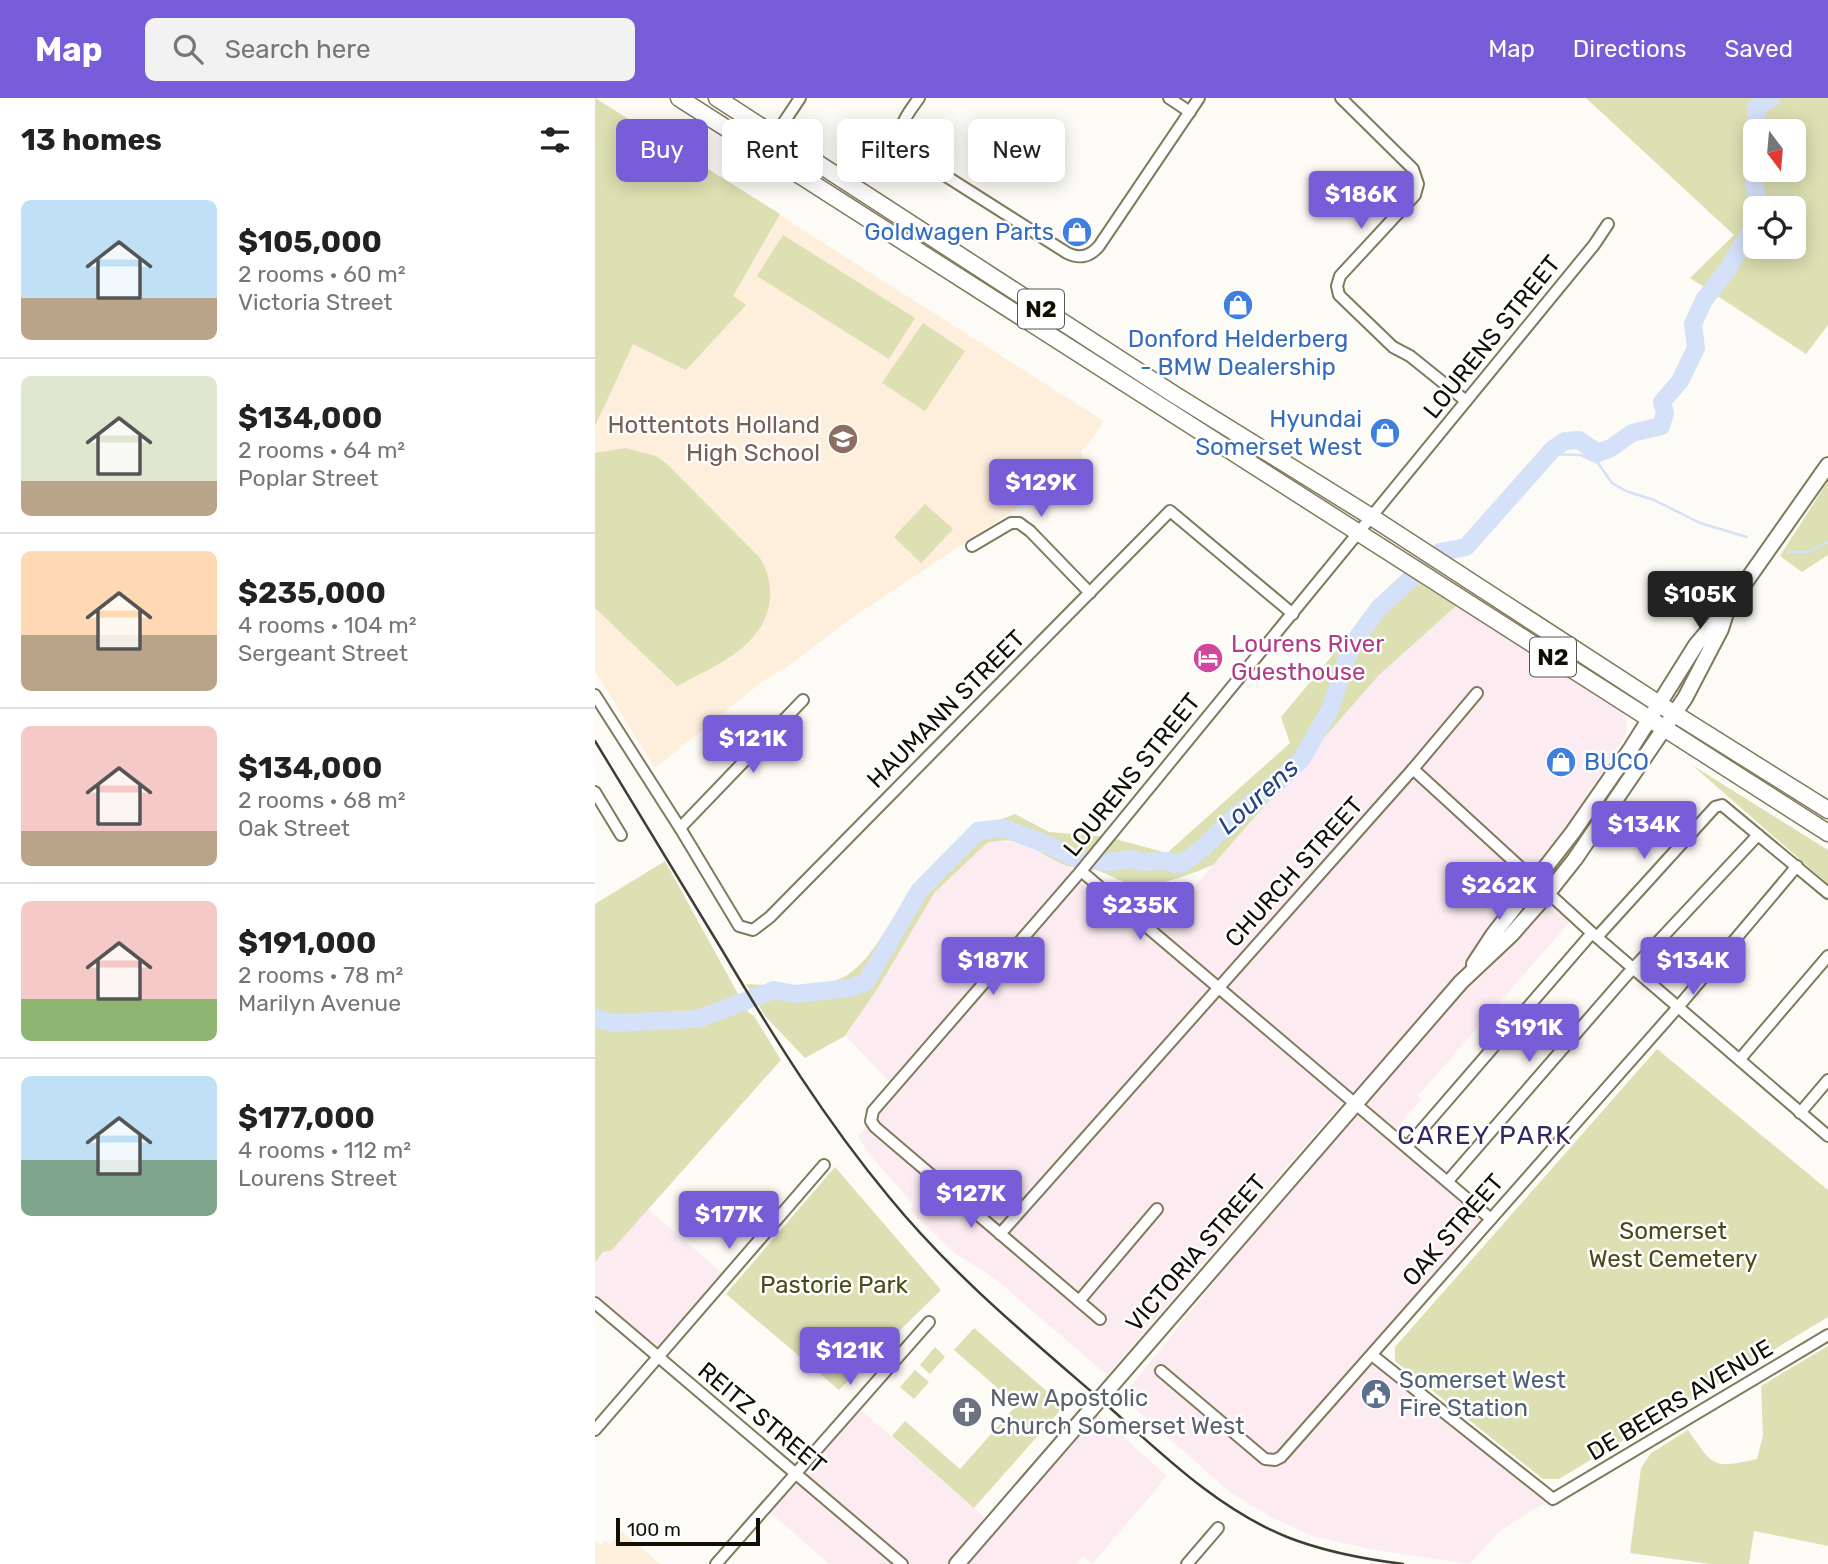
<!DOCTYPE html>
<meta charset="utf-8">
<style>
body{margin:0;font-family:Rubik,sans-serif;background:#f2f2f2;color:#222;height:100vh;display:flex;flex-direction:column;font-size:26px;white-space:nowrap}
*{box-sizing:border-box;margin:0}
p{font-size:23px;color:#767676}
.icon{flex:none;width:38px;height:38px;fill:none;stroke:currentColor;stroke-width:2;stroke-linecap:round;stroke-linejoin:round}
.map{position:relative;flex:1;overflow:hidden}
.side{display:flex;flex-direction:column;background:#fff;width:595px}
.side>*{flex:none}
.banner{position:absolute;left:21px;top:21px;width:665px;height:63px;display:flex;gap:14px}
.needle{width:46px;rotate:164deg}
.fabs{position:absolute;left:1148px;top:21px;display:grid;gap:14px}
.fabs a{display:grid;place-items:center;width:63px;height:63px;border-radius:10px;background:#fff;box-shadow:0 4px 18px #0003;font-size:35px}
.scale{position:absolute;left:21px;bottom:18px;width:144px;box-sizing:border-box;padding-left:7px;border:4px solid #110e04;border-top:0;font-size:19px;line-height:24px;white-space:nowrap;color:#110e04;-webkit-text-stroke:5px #fff;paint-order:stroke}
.price{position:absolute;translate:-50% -60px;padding:0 16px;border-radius:7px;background:#775ed8;color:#fff;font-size:23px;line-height:46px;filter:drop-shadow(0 2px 4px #0008)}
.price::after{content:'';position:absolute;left:50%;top:42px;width:21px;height:16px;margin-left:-10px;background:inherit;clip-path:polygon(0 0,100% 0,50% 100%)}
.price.active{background:#222;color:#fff}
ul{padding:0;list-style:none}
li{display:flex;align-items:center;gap:21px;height:175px;padding:0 21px}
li+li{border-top:2px solid #e0e0e0}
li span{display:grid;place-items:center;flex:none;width:196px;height:140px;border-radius:10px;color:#555}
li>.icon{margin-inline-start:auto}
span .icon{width:84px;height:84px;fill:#fffc;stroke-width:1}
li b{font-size:30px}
h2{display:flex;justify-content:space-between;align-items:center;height:84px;padding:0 21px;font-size:30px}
.chip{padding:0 24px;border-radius:10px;background:#fff;box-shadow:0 4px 18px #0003;font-size:24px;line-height:63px}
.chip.active{background:#775ed8;color:#fff}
header{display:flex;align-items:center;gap:42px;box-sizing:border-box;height:98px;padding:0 35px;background:#775ed8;color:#fff}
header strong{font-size:33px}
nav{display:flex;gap:38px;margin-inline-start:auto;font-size:24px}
.search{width:490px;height:63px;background:#f2f2f2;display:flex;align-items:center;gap:18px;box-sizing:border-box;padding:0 24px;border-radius:10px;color:#767676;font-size:26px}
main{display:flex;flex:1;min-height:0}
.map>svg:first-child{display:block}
.commercial{fill:#fcecf1}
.education{fill:#feeedc}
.green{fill:#dce0b2;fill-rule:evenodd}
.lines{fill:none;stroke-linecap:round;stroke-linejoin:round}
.stream{stroke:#d5e1f9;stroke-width:2.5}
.river{stroke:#d5e1f9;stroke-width:18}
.minor-casing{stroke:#82795c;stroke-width:14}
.major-casing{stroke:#82795c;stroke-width:18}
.highway-casing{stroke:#82795c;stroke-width:19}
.minor{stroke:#fff;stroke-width:10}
.major{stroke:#fff;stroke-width:14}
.highway{stroke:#fff;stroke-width:16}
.rail{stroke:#403d34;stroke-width:2.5}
.labels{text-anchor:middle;stroke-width:5;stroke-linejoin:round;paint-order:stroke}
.shield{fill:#fff;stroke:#58564f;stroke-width:2}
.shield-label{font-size:23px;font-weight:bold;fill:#110e04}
.shop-label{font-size:24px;fill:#366cbe;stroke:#fff;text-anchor:end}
.street-label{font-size:24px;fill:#110e04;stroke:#fff}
.education-label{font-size:24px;fill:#785e54;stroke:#fff;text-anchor:end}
.hotel-label{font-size:24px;fill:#b23c85;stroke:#fff;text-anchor:start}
.park-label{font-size:24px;fill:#494b17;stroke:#fff}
.service-label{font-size:24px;fill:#4e5e75;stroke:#fff;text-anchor:start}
.worship-label{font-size:24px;fill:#5b616d;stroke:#fff;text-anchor:start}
.water-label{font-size:26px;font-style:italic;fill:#254287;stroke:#fff}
.neighbourhood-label{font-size:26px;letter-spacing:2px;fill:#332762;stroke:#fff}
</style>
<header>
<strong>Map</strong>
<div class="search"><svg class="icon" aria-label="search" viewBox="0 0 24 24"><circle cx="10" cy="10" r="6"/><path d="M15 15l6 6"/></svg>Search here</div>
<nav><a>Map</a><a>Directions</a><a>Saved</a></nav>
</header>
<main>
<section class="side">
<h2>13 homes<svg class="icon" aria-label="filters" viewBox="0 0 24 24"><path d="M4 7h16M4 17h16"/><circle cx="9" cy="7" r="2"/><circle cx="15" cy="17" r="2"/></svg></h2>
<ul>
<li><span style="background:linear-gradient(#bfe0f5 70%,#b9a48a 0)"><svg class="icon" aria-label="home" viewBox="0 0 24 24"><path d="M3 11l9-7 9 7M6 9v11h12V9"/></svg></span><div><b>$105,000</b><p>2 rooms · 60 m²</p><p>Victoria Street</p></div></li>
<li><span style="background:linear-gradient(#dfe7d0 75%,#b9a48a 0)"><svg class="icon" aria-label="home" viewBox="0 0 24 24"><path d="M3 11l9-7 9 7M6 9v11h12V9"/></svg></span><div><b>$134,000</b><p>2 rooms · 64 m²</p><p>Poplar Street</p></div></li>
<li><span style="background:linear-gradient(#ffd9b3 60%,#b9a48a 0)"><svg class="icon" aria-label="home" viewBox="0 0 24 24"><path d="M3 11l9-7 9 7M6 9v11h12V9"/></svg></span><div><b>$235,000</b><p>4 rooms · 104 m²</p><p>Sergeant Street</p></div></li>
<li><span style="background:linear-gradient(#f6c9c9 75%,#b9a48a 0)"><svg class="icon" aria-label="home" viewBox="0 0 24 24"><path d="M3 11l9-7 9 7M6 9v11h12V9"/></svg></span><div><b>$134,000</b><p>2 rooms · 68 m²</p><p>Oak Street</p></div></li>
<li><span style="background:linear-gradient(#f6c9c9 70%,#8fb573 0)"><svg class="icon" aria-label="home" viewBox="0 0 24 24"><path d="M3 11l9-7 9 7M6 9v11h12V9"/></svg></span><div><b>$191,000</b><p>2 rooms · 78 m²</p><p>Marilyn Avenue</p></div></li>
<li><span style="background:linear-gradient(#bfe0f5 60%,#7fa58c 0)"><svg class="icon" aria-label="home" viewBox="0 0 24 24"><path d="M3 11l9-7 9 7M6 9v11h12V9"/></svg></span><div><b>$177,000</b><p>4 rooms · 112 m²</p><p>Lourens Street</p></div></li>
</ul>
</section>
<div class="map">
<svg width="1233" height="1466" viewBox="0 0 1233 1466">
<rect width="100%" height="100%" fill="#fdfbf5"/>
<g class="commercial">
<path d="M861,508L1022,608L1030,617L1032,632L1029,640L951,760L936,779L979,819L823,998L826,1001L796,1037L893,1122L777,1257L956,1401L906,1432L874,1466L774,1451L717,1438L678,1420L636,1395L527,1299L761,1007L752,999L512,1277L399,1180L358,1154L315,1112L318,1107L271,1052L263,1038L303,993L251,938L283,890L340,794L392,745L403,743L430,745L475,769L490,790L552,843L784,577Z"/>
<path d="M53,1111L132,1179L63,1259L0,1205V1164L8,1154L16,1153Z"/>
<path d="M260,1307L396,1425L497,1311L572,1378L497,1466L488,1459L481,1466H234L169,1409Z"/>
</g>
<g class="education">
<path d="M0,0L509,323L491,349L486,353L487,361H496L255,521L196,566L167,584L60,670L0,573Z"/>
<path d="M27,1433L65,1466H0V1442L6,1447L10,1443L15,1447Z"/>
</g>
<g class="green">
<path d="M0,0L185,116L138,198L151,207L91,272L38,246L0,328Z"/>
<path d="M991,0H1233V227L1211,256L1095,180L1139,137ZM1160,33H1199V72H1160ZM1160,110H1199V149H1160Z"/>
<path d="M188,137L320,220L294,261L162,178Z"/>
<path d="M328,225L370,253L330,313L287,285Z"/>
<path d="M30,350L61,358L72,366L165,460C173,473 176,488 175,502C169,550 118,568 82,588L0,510V355Z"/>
<path d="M1233,383V457L1207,474L1185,458Z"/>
<path d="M330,406L358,431L326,465L299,439Z"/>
<path d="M811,477L861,508L784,577L618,767C593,777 556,793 529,784C521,781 513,776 504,773C492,769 479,772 467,766C439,753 427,736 392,745L340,794L283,890L250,938L210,960L170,918L151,886C179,887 215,892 242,882C274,871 295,821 314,796C328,780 358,747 375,735C387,726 406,722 420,716L454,734L513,739L572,755L695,645L686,619L786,499L790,500Z"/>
<path d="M1097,667L1233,752V786Z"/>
<path d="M70,763L153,914L159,918L186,962L16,1153L8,1154L0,1164V806Z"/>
<path d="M1062,951L1233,1092V1219L964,1381H948L800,1263V1249Z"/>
<path d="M240,1069L346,1192L244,1292L131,1196Z"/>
<path d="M379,1230L469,1308L379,1410L297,1338L310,1323L365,1371L422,1307L359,1252Z"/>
<path d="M1233,1248V1448L1159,1433L1154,1466H1115L1035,1455L1046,1370L1056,1355L1093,1332C1119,1369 1117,1371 1162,1361L1168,1338L1166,1288Z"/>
<path d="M340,1249L350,1259L335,1276L325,1267Z"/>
<path d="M320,1272L334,1284L319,1301L305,1289Z"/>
</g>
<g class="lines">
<g class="stream">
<path d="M954,356L986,357L1003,365L1017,385L1031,393L1059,402L1105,425L1152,439"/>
<path d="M1193,454H1213L1233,444"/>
</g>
<g class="river">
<path d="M1161,33V10L1176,0"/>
<path d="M1160,44L1159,85L1165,110"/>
<path d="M0,920L18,925L103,921L179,892L200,896L255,890L271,884L324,793L383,733L408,730L451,746L484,762L513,764L539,761L547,764L572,763L580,766L588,765L609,749L640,718L685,682L706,662L735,612L753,557L761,541L784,510L845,454L871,449L958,351L970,343L984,342L1003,355L1016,350L1037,335L1066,328L1070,315L1067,304L1085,283L1101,250L1098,226L1109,202L1133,171L1160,125"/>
</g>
<g class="minor-casing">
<g id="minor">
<path d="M324,0C312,17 296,34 313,54L472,155C484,161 495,159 504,148L604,0"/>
<path d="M574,0L595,14"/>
<path d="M746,0L818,71L823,86L820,97L745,178L742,188L744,197L798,249L815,258L871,303"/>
<path d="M169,54L205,0"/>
<path d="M377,448L416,425H424L435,433L495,495"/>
<path d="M0,597L85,730L144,828L158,832L175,819L575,413L698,516"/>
<path d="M818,671L997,835L1233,1038"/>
<path d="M0,694L26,737"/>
<path d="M85,730L208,602"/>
<path d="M486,773L896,1121"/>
<path d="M1002,839L1120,709L1127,707L1233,795"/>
<path d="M1145,961L1233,858"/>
<path d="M1205,1015L1233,982"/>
<path d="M812,1049L997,835"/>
<path d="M853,1083L1030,879L1163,737"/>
<path d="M405,1136L818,671L882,595"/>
<path d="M484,1203L562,1111"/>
<path d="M0,1205L307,1466"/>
<path d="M505,1221L280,1029L276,1023L278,1013L486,773L999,147L1013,126"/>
<path d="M777,1257L958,1401L1233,1237"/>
<path d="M566,1273L670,1361L680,1362L686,1359L1084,908L1202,768"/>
<path d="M0,1332L229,1067"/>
<path d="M121,1466L334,1224"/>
<path d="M592,1466L623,1430"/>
</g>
</g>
<g class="major-casing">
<g id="major">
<path d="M879,866L898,837L978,734L1035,652L1101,547L1133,509L1233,367"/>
<path d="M362,1466L866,884L916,837L953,795L980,761L1090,600L1126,531L1133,509"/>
</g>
</g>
<g class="highway-casing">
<g id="highway">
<path d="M84,0L1233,735"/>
<path d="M122,0L580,297L778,420L1064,606L1233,712"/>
</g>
</g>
<use href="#minor" class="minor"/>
<use href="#major" class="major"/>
<use href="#highway" class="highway"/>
<path class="rail" d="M0,643C42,712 84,782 127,852C178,938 230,1022 294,1099C356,1175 432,1238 505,1301C563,1352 620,1410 692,1439C730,1454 768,1461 808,1466"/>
</g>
<defs>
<g id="shop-disc" transform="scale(1.575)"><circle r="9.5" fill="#3f7fe0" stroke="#fff"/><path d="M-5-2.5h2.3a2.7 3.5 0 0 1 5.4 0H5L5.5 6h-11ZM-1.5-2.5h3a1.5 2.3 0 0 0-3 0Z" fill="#fff"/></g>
<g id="school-disc" transform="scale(1.575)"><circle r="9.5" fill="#8d6e63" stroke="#fff"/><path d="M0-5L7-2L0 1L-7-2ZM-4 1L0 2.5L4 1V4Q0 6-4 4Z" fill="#fff"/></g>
<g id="hotel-disc" transform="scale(1.575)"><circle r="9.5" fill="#d1479c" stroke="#fff"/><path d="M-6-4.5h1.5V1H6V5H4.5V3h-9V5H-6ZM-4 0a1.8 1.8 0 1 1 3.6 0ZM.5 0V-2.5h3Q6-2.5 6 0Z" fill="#fff"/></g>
<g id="civic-disc" transform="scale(1.575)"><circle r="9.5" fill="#5c6f8a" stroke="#fff"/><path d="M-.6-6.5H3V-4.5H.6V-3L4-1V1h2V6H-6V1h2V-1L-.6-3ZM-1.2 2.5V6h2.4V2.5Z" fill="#fff"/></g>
<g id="church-disc" transform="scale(1.575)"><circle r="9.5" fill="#6b7280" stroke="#fff"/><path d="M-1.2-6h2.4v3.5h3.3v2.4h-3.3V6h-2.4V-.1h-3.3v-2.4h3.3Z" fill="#fff"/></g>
</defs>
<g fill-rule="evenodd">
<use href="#shop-disc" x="482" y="134"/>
<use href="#shop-disc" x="643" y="207"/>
<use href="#shop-disc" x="790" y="335"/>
<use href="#school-disc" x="248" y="341"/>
<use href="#hotel-disc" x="613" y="560"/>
<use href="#shop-disc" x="966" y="664"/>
<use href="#civic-disc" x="781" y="1296"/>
<use href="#church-disc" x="372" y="1314"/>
</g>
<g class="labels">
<g class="shield">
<rect x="423" y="191.5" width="46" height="39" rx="5"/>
<rect x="935" y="539.5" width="46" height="39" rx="5"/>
</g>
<g class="shield-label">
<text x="446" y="219">N2</text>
<text x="958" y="567">N2</text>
</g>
<g class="shop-label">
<text x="459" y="142">Goldwagen Parts</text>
<text x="643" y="249" text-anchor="middle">Donford Helderberg<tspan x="643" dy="28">- BMW Dealership</tspan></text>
<text x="767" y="329">Hyundai<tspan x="767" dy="28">Somerset West</tspan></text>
<text x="989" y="672" text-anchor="start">BUCO</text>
</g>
<g class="street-label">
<text transform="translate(897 239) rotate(-51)" y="8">LOURENS STREET</text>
<text transform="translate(351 611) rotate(-45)" y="8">HAUMANN STREET</text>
<text transform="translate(537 677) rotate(-51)" y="8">LOURENS STREET</text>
<text transform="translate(699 774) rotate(-48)" y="8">CHURCH STREET</text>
<text transform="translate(858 1132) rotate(-49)" y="8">OAK STREET</text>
<text transform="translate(601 1155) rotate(-49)" y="8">VICTORIA STREET</text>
<text transform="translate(1085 1302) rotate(-31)" y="8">DE BEERS AVENUE</text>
<text transform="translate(167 1320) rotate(40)" y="8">REITZ STREET</text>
</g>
<g class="education-label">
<text x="225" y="335">Hottentots Holland<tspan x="225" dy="28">High School</tspan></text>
</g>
<g class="hotel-label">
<text x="636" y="554">Lourens River<tspan x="636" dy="28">Guesthouse</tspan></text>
</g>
<g class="park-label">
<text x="1078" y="1141">Somerset<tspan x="1078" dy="28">West Cemetery</tspan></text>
<text x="239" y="1195">Pastorie Park</text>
</g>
<g class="service-label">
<text x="804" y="1290">Somerset West<tspan x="804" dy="28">Fire Station</tspan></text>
</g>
<g class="worship-label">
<text x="395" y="1308">New Apostolic<tspan x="395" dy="28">Church Somerset West</tspan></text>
</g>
<g class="water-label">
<text transform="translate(663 698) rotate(-42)" y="9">Lourens</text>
</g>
<g class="neighbourhood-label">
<text x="890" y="1046">CAREY PARK</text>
</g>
</g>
</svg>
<div class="fabs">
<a><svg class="needle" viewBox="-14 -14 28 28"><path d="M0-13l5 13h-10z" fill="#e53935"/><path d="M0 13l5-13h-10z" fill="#767676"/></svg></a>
<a><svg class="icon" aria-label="locate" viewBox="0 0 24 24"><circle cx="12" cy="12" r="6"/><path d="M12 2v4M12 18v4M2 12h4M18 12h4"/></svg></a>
</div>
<div class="scale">100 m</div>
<b class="price" style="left:766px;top:133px">$186K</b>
<b class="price" style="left:446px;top:421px">$129K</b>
<b class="price active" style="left:1105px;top:533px">$105K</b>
<b class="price" style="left:158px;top:677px">$121K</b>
<b class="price" style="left:1049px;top:763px">$134K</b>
<b class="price" style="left:904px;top:824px">$262K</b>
<b class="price" style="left:545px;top:844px">$235K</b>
<b class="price" style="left:398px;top:899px">$187K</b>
<b class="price" style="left:1098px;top:899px">$134K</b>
<b class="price" style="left:934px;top:966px">$191K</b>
<b class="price" style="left:376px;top:1132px">$127K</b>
<b class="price" style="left:134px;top:1153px">$177K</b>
<b class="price" style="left:255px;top:1289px">$121K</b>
<div class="banner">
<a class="chip active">Buy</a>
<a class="chip">Rent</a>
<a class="chip">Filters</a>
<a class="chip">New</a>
</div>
</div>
</main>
